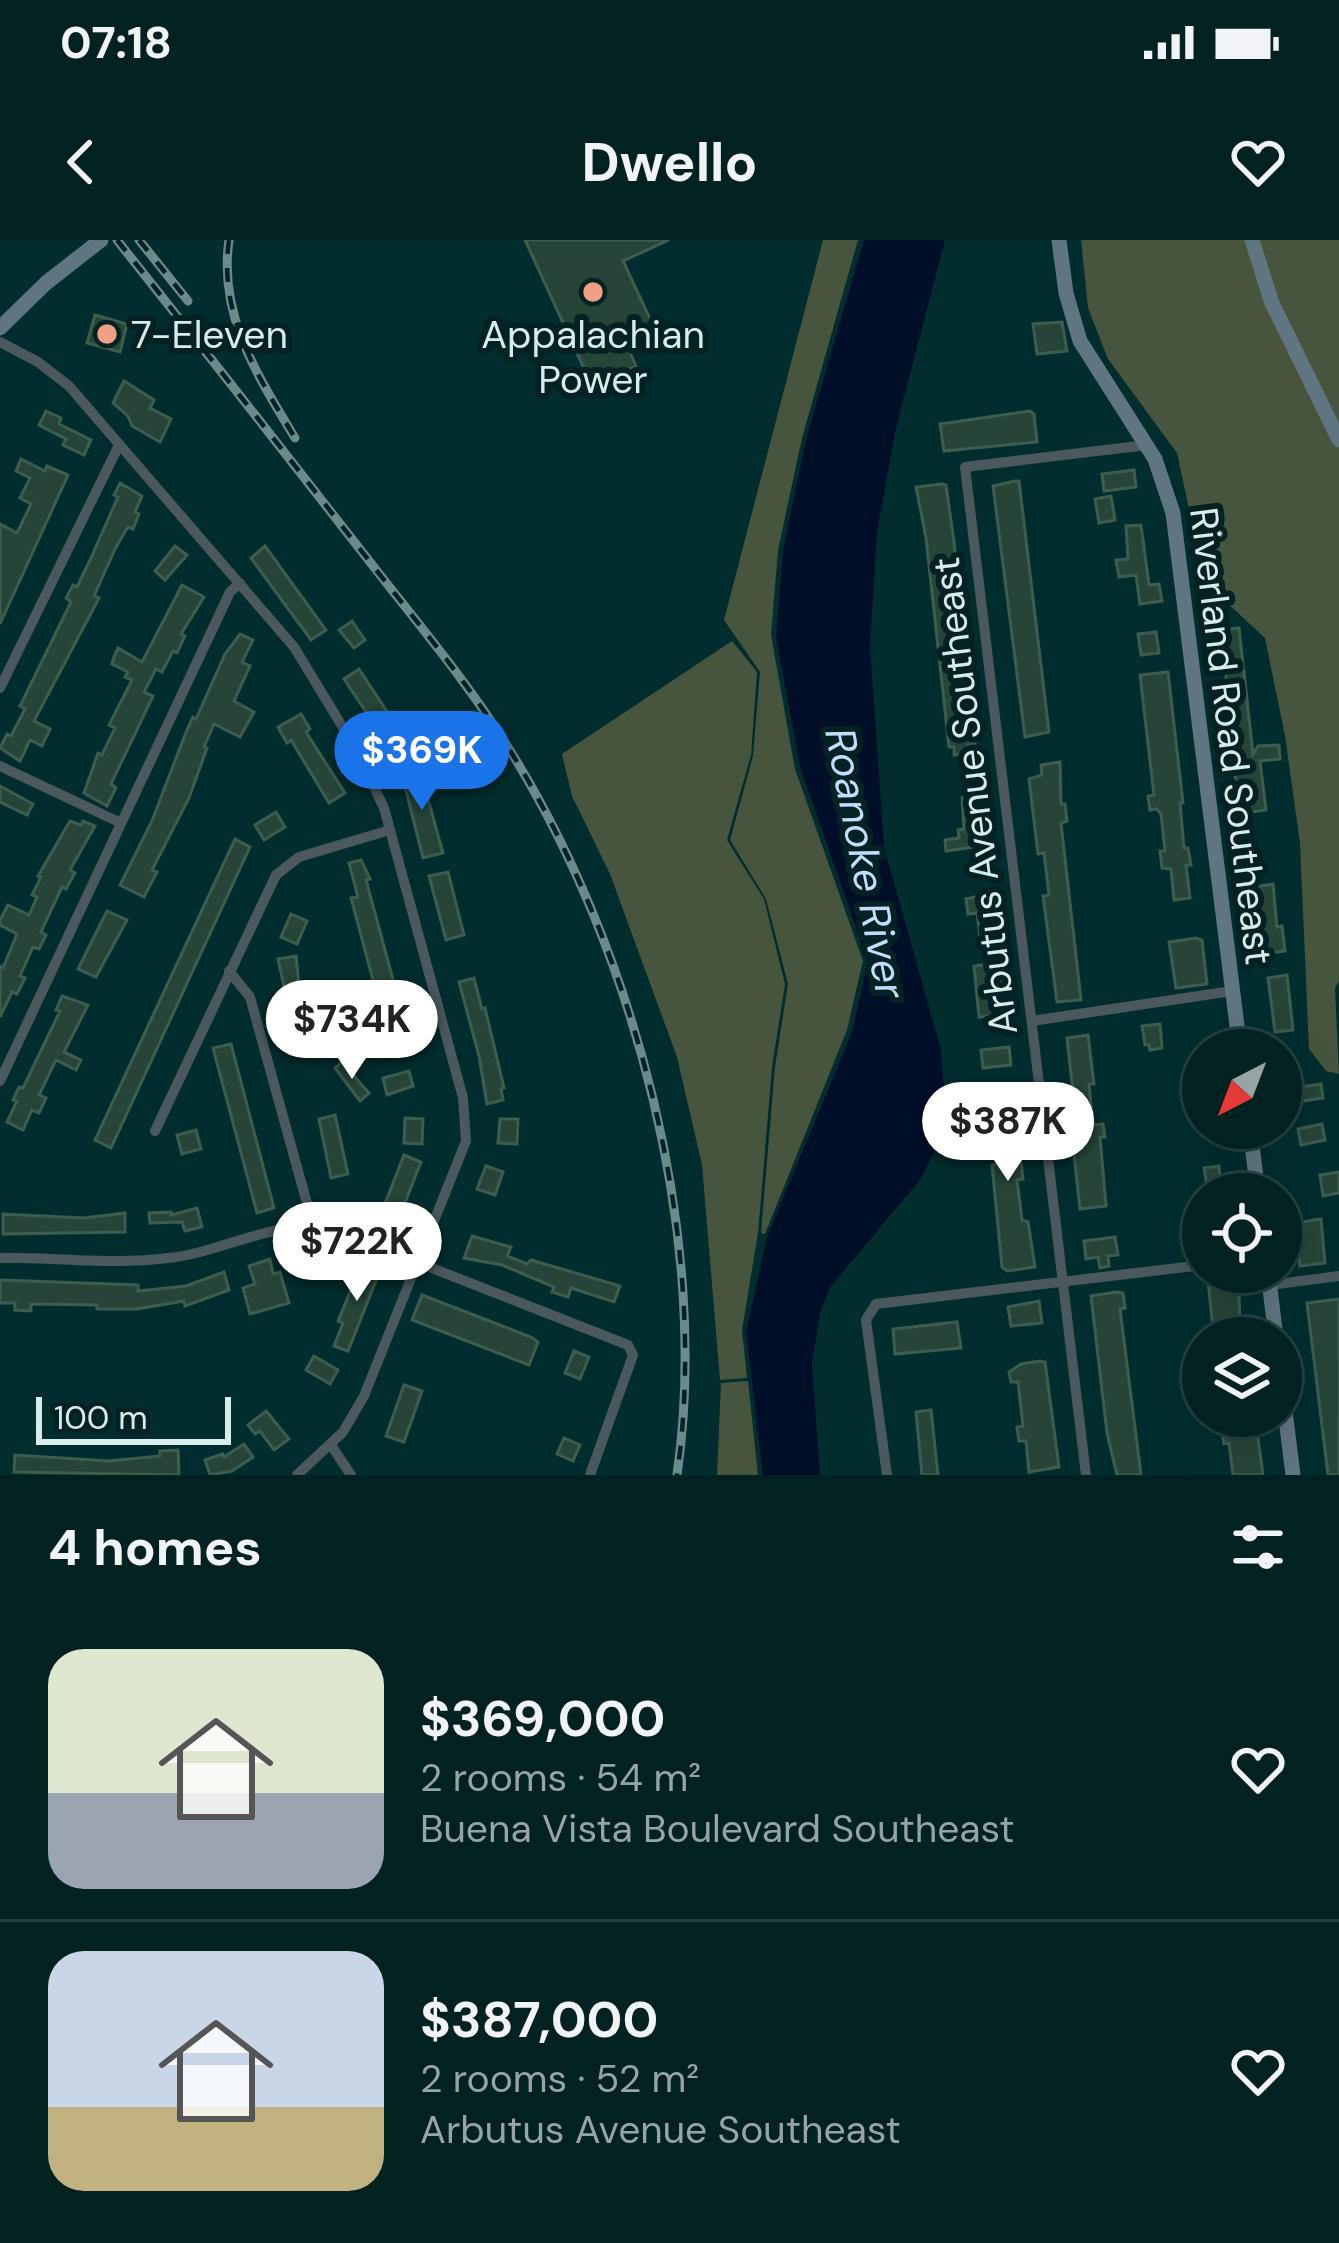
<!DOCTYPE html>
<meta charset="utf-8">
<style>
body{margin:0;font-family:"DM Sans",sans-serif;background:#0c2a2a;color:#f1f3f6;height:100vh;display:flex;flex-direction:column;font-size:45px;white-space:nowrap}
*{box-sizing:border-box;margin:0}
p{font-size:39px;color:#96a4a5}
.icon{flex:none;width:66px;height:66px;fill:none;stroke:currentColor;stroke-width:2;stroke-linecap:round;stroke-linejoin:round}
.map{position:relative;height:1235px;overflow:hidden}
.sheet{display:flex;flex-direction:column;background:#022222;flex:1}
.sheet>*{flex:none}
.needle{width:78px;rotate:222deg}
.fabs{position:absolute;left:1182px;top:789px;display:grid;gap:24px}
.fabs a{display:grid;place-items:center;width:120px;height:120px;border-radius:50%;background:#022222;box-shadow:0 12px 48px #0002,0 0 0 3px #233f40;font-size:60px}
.scale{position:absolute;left:36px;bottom:30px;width:195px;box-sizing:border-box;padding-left:12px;border:6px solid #d7eceb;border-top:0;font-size:33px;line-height:42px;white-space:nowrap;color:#d7eceb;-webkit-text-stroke:9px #042223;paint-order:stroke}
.price{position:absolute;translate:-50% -102px;padding:0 27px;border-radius:42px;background:#fff;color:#222;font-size:39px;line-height:78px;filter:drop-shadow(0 3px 6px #0008)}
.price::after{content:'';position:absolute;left:50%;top:72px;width:36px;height:27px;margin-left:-18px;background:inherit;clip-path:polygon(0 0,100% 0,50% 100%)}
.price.active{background:#1a73e8;color:#fff}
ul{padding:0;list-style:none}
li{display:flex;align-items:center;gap:36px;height:300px;padding:0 48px}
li+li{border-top:3px solid #233f40}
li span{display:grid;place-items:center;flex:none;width:336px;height:240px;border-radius:36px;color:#555}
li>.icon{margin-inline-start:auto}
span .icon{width:144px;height:144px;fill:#fffc;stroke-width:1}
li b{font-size:51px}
h2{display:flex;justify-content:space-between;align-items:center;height:144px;padding:0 48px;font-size:51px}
.status{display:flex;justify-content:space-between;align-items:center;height:84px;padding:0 60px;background:#022222;direction:ltr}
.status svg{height:33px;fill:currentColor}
header{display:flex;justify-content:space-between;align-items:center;height:156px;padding:0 48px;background:#022222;font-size:54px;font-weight:700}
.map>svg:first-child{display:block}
.green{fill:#47543e}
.water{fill:#010e28}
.building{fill:#264538;stroke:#3d5d4f;stroke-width:3}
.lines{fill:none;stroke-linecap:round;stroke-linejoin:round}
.street{stroke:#4b595f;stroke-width:10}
.secondary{stroke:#5f757f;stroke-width:15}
.rail-casing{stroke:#6b8b8b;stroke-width:9}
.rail{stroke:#042223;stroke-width:4.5;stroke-dasharray:14;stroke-linecap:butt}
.poi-dot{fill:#f39f84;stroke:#042223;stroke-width:4.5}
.labels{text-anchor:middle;stroke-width:12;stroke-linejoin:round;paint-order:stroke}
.poi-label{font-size:39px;fill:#d7eceb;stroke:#042223;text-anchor:start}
.street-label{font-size:39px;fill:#d7eceb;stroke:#042223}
.water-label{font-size:42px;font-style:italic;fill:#c6dbfe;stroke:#042223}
</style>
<div class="status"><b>07:18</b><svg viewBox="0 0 49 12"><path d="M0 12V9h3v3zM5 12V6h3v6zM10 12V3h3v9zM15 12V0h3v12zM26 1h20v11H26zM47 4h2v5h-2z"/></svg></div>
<header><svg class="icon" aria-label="back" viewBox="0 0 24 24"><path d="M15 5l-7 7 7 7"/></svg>Dwello<svg class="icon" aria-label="heart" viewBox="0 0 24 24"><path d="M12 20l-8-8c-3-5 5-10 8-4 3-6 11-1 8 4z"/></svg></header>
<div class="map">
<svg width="1339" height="1235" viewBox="0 0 1339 1235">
<rect width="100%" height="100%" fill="#022d2e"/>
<g class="green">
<path d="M823,0H858L802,198L778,310L771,395L795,529L863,721L847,790L765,994L761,993L775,827L788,744L766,659L730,600L753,516L760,432L724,380Z"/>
<path d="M1081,0H1339V741L1335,748L1339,834L1326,831L1309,809L1300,603L1285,496L1265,398L1225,361H1209L1177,213L1108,119L1088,68Z"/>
<path d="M732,401L757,432L751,515L727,600L764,659L785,744L772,827L758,993L742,1090L747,1138L720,1140L702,925L677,817L610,634L572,556L562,514Z"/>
<path d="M748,1141L758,1235H717L721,1143Z"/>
</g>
<path class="water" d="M864,0H945L895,192L877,293L870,406L884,607L941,810L944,853L934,912L920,940L831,1046L820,1072L812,1124L820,1235H763L746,1091L767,997L852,792L868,722L800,527L776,397L783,310L806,199Z"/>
<g class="building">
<path d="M525,0H669L623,21L652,83L623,97L636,126L592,146Z"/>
<path d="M95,75L127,84L120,112L87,103Z"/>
<path d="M1062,82L1067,111L1037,114L1033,84Z"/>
<path d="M124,141L154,160L150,168L171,179L160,202L132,186L128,176L113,163Z"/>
<path d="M46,171L61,178L59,184L91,200L84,215L63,205L66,199L39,185Z"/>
<path d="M1030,171L1034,174L1037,202L944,211L940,184Z"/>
<path d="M21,219L45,231L47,226L68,235L0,384V284L17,293L31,264L20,258L30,238L16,231Z"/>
<path d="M1134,230L1136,247L1104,251L1102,234Z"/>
<path d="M1015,241H1019L1049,492L1025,497L993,246Z"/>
<path d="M120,243L142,256L135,272L139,274L133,289L128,287L116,307L94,356L99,358L34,481L50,489L42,506L30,500L20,521L0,508L7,494L11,496L25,469L20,466L71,362L66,358L73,345L77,347L90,320L118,257L114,255Z"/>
<path d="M942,244L946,245L954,302L965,410L968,440H963L962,461L970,460L975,504L968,505L969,513L954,515V507H949L926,298L916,247Z"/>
<path d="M1111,256L1115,280L1099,283L1095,259Z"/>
<path d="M1141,285L1149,345L1159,344L1162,361L1140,364L1136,335L1119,337L1116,320L1128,319L1126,286Z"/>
<path d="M175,306L187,315L165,340L155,331Z"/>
<path d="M265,306L326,390L311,400L251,318Z"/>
<path d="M182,345L204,357L181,394L185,396L177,413L173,411L162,432L156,429L144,452L153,456L111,544L116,548L107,566L84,553L98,513L102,515L115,488L109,485L132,440L125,437L128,432L112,424L114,417L118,408L142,422Z"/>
<path d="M352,381L365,400L354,408L339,390Z"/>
<path d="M1239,388L1253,514L1258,506L1279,505L1280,519L1260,521L1266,570L1245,573L1239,566L1231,504L1229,463L1233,462L1229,441H1226V405L1221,390Z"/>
<path d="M1156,392L1159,413L1141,415L1138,394Z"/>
<path d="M240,394L253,400L242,422L250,426L234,461L254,472L240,497L214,484L204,507L207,508L189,558L152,630L157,632L144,657L120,645L152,581L186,492L193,477L196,479L225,414Z"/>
<path d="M359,429L413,511L398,520L344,439Z"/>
<path d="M1168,432L1183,563H1180L1184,608H1188L1191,625H1186L1190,658L1174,660L1171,629L1162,628L1160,611H1165L1161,574L1157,569L1150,570L1148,556L1154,555L1140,435Z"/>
<path d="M301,474L310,489L306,492L345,553L329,563L291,500L287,503L278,487Z"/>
<path d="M1060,522L1061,564H1065L1067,581L1061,583L1081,760L1057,762L1043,656L1049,655L1044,613L1038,614L1029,539L1042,535L1041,525Z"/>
<path d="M419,527L443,613L423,618L401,531Z"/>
<path d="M0,546L33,564L27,575L0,562Z"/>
<path d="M976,555L980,587L985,588L987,605L946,611L945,600L959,598L958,590L964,589L962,558Z"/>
<path d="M276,572L285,587L264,600L255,585Z"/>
<path d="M70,581L81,585L83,581L95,586L70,630L75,633L66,649L62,647L41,692L46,695L39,709L33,707L20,736L25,738L17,754L12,752L0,777V726L3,728L17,694L0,685V680L8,665L29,675L37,657L32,655L41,637L38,636Z"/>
<path d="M235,599L250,607L111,908L95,900Z"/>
<path d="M361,620L370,639L366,640L404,780L385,785L351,658L358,657L349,623Z"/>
<path d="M448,632L464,695L446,700L429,636Z"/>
<path d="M1273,644L1277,687L1282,686L1285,711L1267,713L1262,672H1257L1254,647Z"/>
<path d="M993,653L997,703L981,704L977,673L968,674L966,659Z"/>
<path d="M107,671L127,680L96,737L78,729Z"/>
<path d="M291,674L307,681L297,704L281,697Z"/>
<path d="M1196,698L1202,700L1207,744L1176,748L1169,702Z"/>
<path d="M296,716L300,755L310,778L292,783L278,719Z"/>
<path d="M1000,723L1006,774L979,777L974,726Z"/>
<path d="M1287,735L1293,790L1275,792L1268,738Z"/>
<path d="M474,738L482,769L485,768L504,848L501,849L503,860L487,864L479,816L459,742Z"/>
<path d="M62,756L88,765L64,812L81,820L76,830L56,820L39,855L46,858L39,873L32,870L23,890L7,882L17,861L13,860L19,847L23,848L60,771L56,770Z"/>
<path d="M1160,784L1162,808L1150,810L1149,805H1145L1142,786Z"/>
<path d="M1088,795L1094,844H1089L1093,885L1103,884L1105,897H1100L1106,966L1080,969L1071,887H1077L1067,798Z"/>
<path d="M231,804L274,968L257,973L213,808Z"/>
<path d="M1009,807L1011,825L983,828L981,810Z"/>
<path d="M342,822L369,853L360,861L335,828Z"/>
<path d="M409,831L413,846L387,855L383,838Z"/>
<path d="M1203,838V884H1195L1191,839Z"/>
<path d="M1321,844L1323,858L1303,861L1300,847Z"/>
<path d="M1015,846L1017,866L1015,874L1011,875L1016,922H1021L1023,939L1017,940L1022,980L1028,982L1035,1027L1007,1031L1002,1027L992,925L999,923L996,899L974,902L972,885L996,882L993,853Z"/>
<path d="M335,875L348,934L331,938L319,879Z"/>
<path d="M405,878L423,879L422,904L404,903Z"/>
<path d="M500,879H518L517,904L498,903Z"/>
<path d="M1322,884L1325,900L1301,905L1298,889Z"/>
<path d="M196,890L201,909L182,914L177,895Z"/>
<path d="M404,915L421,922L397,983L380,976Z"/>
<path d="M486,926L503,932L495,955L477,949Z"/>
<path d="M1219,926L1221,945L1207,947L1204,928Z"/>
<path d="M1339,932V953L1323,956L1320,935Z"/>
<path d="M197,968L202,987L185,991L182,982L150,983L149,973L171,972V975Z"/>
<path d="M125,973V992L3,994V974L84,978Z"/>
<path d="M1321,979L1325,1023L1300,1026L1295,983Z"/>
<path d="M472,996L511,1007L507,1016L527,1024L531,1020L620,1046L614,1062L571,1048L568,1057L552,1052L554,1047L502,1025L464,1018Z"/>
<path d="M1115,997L1118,1015L1108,1016L1109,1026L1100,1028L1098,1017L1086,1019L1084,1001Z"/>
<path d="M270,1019L273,1034L280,1032L289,1063L250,1074L243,1048L255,1044L249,1026Z"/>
<path d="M367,1022L381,1028L348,1111L334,1106L343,1083L338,1081L362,1023Z"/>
<path d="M224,1032L229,1050L185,1066L184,1061L137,1069H97V1065L31,1064V1071L15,1070V1063H0V1040L138,1045V1051L186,1046Z"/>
<path d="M1233,1037L1238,1038L1241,1098H1214L1208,1041Z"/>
<path d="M1116,1052L1123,1053L1125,1068L1120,1069L1141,1235H1117L1107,1193L1091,1056Z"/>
<path d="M422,1055L531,1097L538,1102L529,1125L412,1080Z"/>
<path d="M1339,1059V1235H1328L1307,1063Z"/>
<path d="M1039,1061L1042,1083L1011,1086L1008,1067Z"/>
<path d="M957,1082L961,1108L895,1114L893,1089Z"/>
<path d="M574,1111L589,1117L580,1139L565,1133Z"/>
<path d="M314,1116L338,1130L330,1144L306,1130Z"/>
<path d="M1040,1121L1045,1122L1059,1227L1029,1232L1026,1201H1019L1017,1187L1023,1186L1018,1142H1011L1009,1132L1021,1124Z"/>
<path d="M404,1145L422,1151L404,1202L386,1196Z"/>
<path d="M931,1170L938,1235H922L916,1172Z"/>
<path d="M266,1171L289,1199L274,1210L260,1191L255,1194L248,1185Z"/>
<path d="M1225,1176H1255L1263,1235H1233L1229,1203L1224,1204L1221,1184H1226Z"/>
<path d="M564,1198L580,1205L573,1221L557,1214Z"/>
<path d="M244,1204L253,1217L232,1231L210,1235L205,1220L223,1214L224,1217Z"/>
<path d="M178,1210L179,1235L14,1232L15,1215L109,1221L160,1216V1211Z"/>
</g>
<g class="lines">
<g class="street">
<path d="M0,102L38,122L69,146L294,407L356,509L384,568L463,858L466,901L364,1156L343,1192L297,1235"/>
<path d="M0,448L119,205"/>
<path d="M0,526L121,583"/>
<path d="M229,731L250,757L313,985"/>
<path d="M1032,781L1232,751"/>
<path d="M0,841L230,352L240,343"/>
<path d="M155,891L276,635L299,617L390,590"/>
<path d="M0,1018C55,1017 113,1025 168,1018C227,1012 280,974 340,992L628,1105L633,1115L590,1235"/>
<path d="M1270,1045L1339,1036"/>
<path d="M331,1205L351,1235"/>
<path d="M887,1235L866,1080L876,1064L1203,1025"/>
<path d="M1086,1235L965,227L1147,205"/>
</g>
<g class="secondary">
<path d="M1059,0L1066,53L1080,101L1155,219L1173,273L1240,810"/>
<path d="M1252,0L1272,63L1339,200"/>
<path d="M0,88L46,43L101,0"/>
<path d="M1250,888L1258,954"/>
<path d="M1268,1032L1276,1098"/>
<path d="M1281,1139L1293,1235"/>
</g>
<g class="rail-casing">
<g id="rail">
<path d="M117,0C202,107 286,214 370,322C418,384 470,445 511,512C635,712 711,999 677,1235"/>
<path d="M139,0L188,61"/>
<path d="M229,0C218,76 258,136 295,198"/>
</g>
</g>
<use href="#rail" class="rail"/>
</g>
<g class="poi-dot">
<circle cx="593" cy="52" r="12"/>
<circle cx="107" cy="94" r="12"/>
</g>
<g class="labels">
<g class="poi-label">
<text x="131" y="108">7-Eleven</text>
<text x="593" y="108" text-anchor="middle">Appalachian<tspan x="593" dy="45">Power</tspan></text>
</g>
<g class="street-label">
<text transform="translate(1232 496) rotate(83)" y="14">Riverland Road Southeast</text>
<text transform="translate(974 556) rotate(-97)" y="14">Arbutus Avenue Southeast</text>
</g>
<g class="water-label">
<text transform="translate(866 623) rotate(79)" y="15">Roanoke River</text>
</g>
</g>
</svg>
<div class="fabs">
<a><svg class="needle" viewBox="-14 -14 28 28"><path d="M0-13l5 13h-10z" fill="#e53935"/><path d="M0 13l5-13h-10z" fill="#96a4a5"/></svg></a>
<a><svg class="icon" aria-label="locate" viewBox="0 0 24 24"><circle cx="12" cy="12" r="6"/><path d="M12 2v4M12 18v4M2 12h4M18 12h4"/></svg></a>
<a><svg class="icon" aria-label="layers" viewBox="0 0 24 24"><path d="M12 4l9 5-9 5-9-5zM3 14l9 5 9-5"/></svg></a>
</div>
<div class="scale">100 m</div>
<b class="price active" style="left:422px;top:573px">$369K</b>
<b class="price" style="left:352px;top:842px">$734K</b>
<b class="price" style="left:1008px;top:944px">$387K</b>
<b class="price" style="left:357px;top:1064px">$722K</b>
</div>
<section class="sheet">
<h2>4 homes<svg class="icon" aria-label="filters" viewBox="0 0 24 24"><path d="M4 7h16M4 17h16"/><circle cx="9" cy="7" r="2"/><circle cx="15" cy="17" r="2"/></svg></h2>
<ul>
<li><span style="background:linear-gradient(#dfe7d0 60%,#9aa5b1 0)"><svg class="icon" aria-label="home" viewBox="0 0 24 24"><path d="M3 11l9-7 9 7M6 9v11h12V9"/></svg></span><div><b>$369,000</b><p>2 rooms · 54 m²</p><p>Buena Vista Boulevard Southeast</p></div><svg class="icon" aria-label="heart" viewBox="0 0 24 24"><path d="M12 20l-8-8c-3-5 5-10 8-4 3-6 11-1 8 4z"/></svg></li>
<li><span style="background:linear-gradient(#c9d6e8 65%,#c2b280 0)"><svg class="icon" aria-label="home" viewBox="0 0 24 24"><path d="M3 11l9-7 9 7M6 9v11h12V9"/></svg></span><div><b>$387,000</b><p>2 rooms · 52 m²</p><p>Arbutus Avenue Southeast</p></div><svg class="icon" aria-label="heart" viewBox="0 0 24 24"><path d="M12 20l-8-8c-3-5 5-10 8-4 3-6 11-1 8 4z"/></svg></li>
</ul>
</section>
